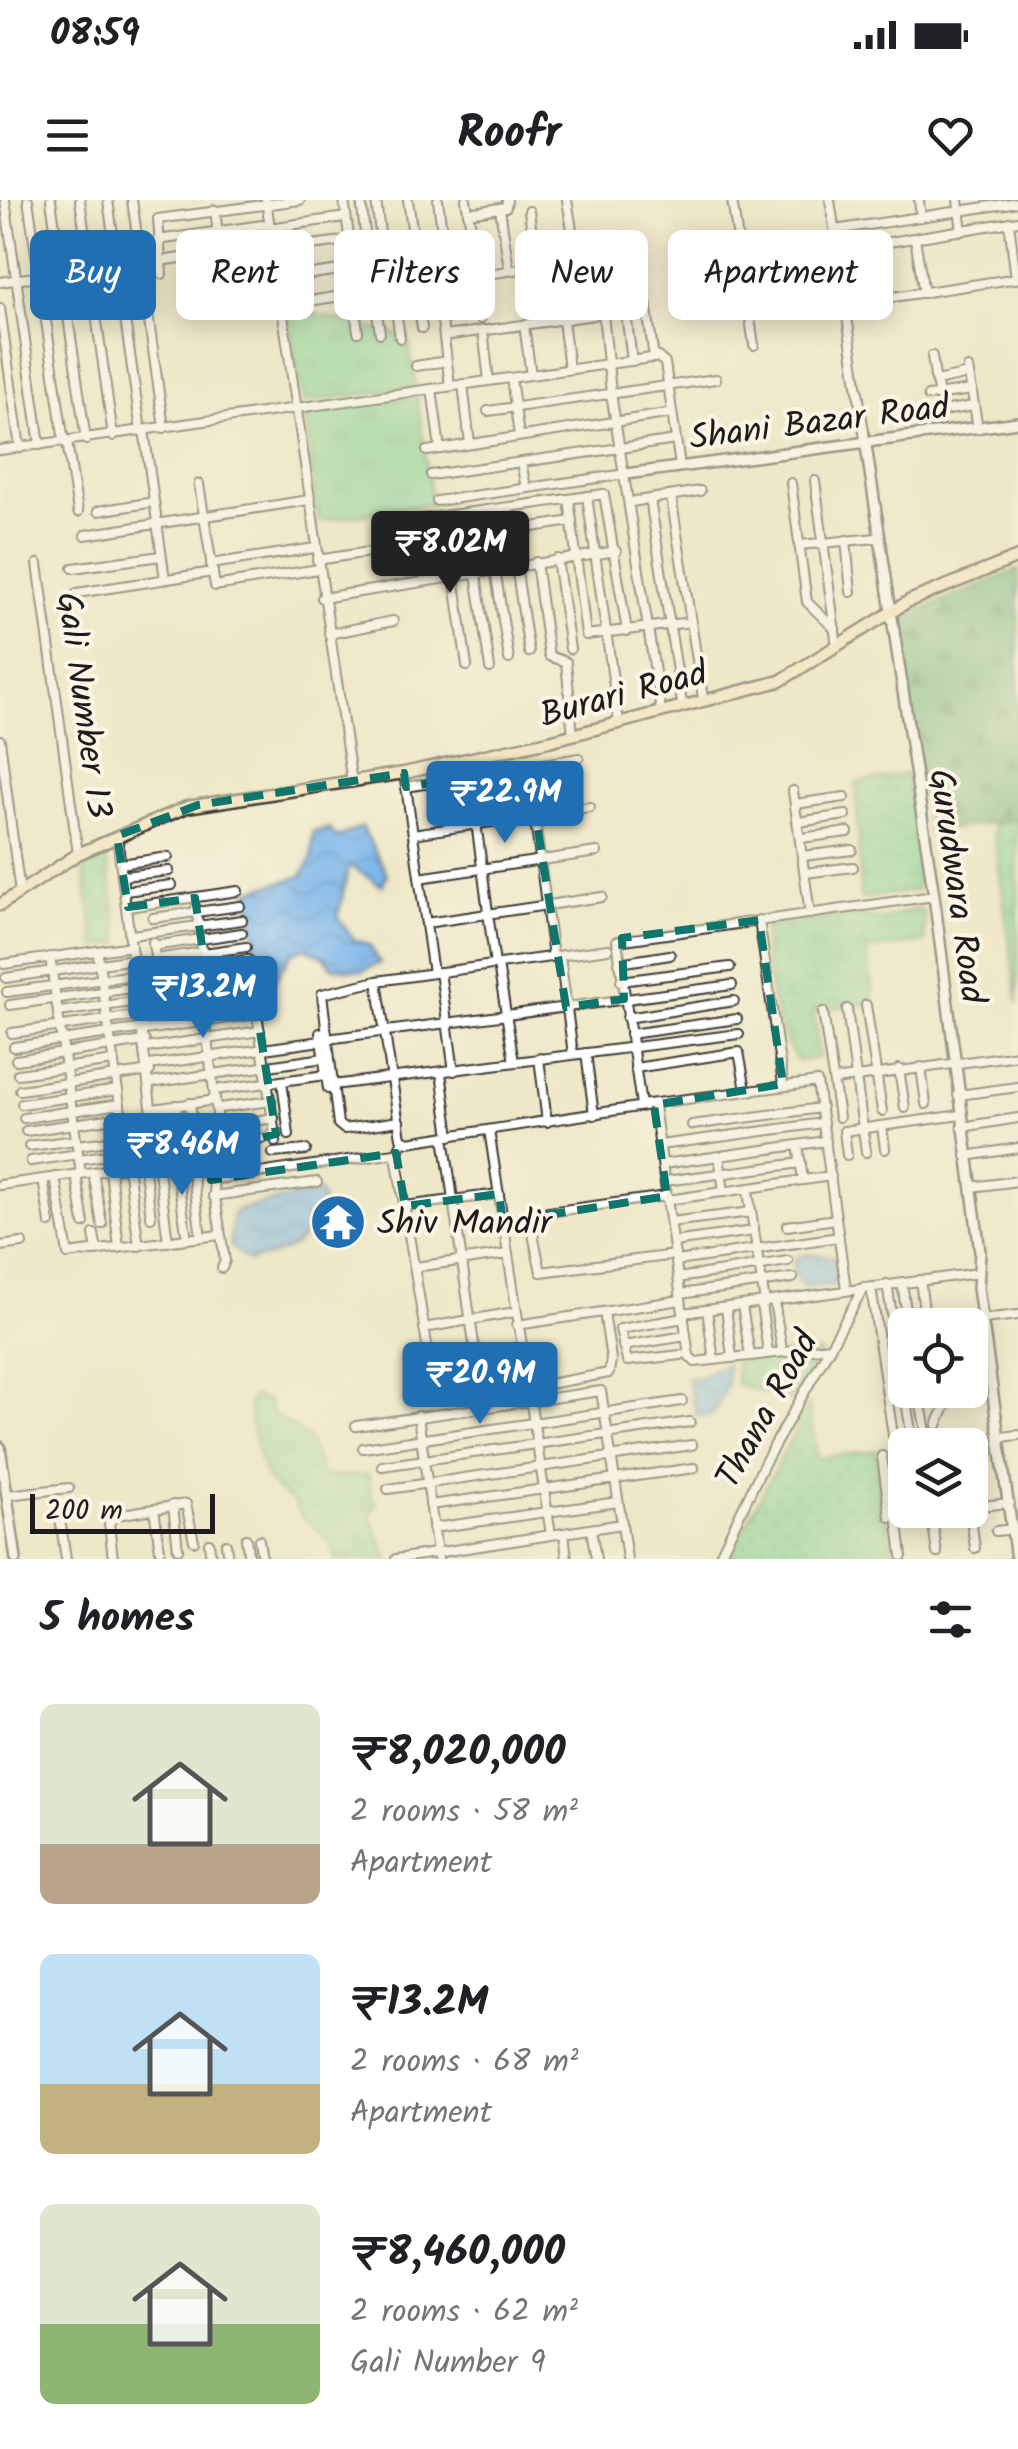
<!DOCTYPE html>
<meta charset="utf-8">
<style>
body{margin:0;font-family:Kalam,sans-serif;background:#f2f2f2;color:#202124;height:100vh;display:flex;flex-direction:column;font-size:38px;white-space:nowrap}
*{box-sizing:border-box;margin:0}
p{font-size:32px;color:#757577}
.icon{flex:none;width:55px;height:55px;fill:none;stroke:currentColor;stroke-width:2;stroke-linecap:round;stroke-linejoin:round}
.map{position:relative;height:1359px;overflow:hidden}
.details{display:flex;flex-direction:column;background:#fff;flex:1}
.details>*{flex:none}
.guide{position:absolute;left:30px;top:30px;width:960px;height:90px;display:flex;gap:20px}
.controls{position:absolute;left:888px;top:1108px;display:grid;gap:20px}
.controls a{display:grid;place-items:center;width:100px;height:100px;border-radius:15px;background:#fff;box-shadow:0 5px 25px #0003;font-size:50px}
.scale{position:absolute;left:30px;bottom:25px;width:185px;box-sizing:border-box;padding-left:10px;border:5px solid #1c1c1c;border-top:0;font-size:28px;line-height:35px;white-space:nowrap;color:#1c1c1c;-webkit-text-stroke:8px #fcf5e5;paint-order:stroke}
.price{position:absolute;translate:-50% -85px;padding:0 22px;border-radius:10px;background:#1f6fb2;color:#fff;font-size:32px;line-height:65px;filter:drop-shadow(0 2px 5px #0008)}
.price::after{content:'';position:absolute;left:50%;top:60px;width:30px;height:22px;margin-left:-15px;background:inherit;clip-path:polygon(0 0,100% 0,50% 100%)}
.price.current{background:#222;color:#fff}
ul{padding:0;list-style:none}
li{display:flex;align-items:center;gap:30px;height:250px;padding:0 40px}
li span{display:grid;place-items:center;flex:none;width:280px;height:200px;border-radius:15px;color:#555}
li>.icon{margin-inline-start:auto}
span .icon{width:120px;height:120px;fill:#fffc;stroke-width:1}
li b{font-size:42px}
h2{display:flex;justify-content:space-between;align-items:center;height:120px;padding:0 40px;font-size:42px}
.tag{padding:0 35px;border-radius:15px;background:#fff;box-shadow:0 5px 25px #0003;font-size:35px;line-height:90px}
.tag.current{background:#1f6fb2;color:#fff}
.status{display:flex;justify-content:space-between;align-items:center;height:70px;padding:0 50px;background:#fff;direction:ltr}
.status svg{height:28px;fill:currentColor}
header{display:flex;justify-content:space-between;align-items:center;height:130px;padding:0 40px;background:#fff;font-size:45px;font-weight:600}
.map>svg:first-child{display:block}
.grass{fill:url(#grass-dots);stroke:#4c7759;stroke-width:2.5}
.forest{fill:url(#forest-firs);stroke:#41684e;stroke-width:2.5}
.wetland{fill:url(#wetland-marsh);stroke:#4c7759;stroke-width:2.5}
.park{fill:url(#park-tufts);stroke:#4c7759;stroke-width:2.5}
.water{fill:url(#water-waves);stroke:#4a6884;stroke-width:2.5}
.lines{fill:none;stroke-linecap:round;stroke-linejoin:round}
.minor-casing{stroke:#3c3a36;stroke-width:12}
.tertiary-casing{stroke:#3c3a36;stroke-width:14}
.secondary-casing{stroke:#3c3a36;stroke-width:15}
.minor{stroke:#fff;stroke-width:8}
.tertiary{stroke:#fff;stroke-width:9}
.secondary{stroke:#f9e7c3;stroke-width:10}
.marked{fill:none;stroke:#0f766e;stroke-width:8;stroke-dasharray:20 12;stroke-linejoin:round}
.labels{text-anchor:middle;stroke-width:8;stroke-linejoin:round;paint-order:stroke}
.street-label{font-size:35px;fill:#1c1c1c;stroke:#fcf5e5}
.poi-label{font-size:35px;fill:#1c1c1c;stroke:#fcf5e5;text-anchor:start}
</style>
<div class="status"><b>08:59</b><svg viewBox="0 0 49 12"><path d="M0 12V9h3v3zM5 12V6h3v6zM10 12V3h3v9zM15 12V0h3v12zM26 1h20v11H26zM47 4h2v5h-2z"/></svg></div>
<header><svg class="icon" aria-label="menu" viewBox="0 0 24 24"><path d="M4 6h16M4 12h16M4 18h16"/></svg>Roofr<svg class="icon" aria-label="heart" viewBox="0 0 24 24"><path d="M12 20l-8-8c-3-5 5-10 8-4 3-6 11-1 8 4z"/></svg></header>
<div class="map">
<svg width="1018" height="1359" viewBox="0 0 1018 1359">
<defs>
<pattern id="grass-dots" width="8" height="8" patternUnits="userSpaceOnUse" patternTransform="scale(2.5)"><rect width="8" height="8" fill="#7dd296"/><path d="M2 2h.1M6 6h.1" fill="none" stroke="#6bb481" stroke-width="1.8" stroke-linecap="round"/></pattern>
<pattern id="forest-firs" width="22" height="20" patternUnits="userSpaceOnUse" patternTransform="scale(2.5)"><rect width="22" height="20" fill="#66b47f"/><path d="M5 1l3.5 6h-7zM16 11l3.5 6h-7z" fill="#539267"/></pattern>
<pattern id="wetland-marsh" width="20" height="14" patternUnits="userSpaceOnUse" patternTransform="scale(2.5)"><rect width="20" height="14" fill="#7dd296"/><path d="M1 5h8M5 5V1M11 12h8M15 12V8" fill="none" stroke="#6bb481"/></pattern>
<pattern id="park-tufts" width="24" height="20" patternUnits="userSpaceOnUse" patternTransform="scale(2.5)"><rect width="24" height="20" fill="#7dd296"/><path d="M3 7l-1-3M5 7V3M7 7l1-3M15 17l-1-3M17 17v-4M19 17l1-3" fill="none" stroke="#6bb481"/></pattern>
<pattern id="water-waves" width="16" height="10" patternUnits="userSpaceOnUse" patternTransform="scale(2.5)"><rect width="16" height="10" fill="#79b5eb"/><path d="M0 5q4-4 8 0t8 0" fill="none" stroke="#689bc9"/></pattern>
</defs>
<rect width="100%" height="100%" fill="#fcf5e5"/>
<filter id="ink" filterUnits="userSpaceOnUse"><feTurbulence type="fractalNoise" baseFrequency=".01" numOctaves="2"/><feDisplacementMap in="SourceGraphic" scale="20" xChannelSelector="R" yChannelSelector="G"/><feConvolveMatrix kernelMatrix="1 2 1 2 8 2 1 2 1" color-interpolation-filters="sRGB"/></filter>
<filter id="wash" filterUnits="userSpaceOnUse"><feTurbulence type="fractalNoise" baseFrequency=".0048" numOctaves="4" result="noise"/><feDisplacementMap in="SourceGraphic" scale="40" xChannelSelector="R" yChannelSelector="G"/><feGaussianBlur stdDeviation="2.25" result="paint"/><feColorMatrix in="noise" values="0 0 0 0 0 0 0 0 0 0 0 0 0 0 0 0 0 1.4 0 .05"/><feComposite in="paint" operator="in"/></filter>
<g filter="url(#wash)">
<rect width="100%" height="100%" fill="#eee7c8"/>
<path class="grass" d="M809,1204L817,1258L877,1250L893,1359H728Z"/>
<path class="forest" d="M1018,369V619L929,632L898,419Z"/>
<g class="wetland">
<path d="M906,574L923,681L916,682L917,690L861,699L856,583Z"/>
<path d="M1018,620V804L993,624Z"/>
<path d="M106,654L120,744L96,747L83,665Z"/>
<path d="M918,708L924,713L925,742L867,750L874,803L814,810L819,858L798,861C776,833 761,761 765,726L857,715L881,720Z"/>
<path d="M799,1150L821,1153L793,1201L736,1184L735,1163Z"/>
<path d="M253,1196L268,1201L273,1214L307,1237L323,1276L369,1275L371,1298L377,1302L370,1317L389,1359H335C331,1330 301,1325 293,1301C256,1282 256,1243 248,1205Z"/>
</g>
<g class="park">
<path d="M311,113L408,137L416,187L303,202L288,118Z"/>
<path d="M417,196L432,304L318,321L305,213Z"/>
</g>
<g class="water">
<path d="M362,627L387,674L382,686L349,665L338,717L353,739L369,745L380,763L362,771L332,767L324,756L305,748L293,752L272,784L263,775L258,748H249L247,755L245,741L256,744L249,691L302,676L312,658L313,632L330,628L336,638Z"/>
<path d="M319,992L323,1001C303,1046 297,1050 248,1061L230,1046L233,1014L240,1009Z"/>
<path d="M808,1053L834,1057L838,1076L834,1085L803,1088L793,1072L795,1058Z"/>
<path d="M727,1163V1185L713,1215L696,1216L687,1176L697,1178Z"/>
</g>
</g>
<g filter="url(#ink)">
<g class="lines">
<g class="minor-casing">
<g id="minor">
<path d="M5,0L40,245"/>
<path d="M28,0L64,242"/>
<path d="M51,0L86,240"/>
<path d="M80,0L113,236"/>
<path d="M108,0L141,231"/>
<path d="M132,0L164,228"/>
<path d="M266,0L352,583"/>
<path d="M344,0L357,93"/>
<path d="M361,0L365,33"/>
<path d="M376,0L387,90"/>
<path d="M408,0L420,84"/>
<path d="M438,0L448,79"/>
<path d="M466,0L479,74"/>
<path d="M567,0L577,60"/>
<path d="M732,0L754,145"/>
<path d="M830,0L865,239"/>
<path d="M919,0L921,17"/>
<path d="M958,0L962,31"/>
<path d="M500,9L509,69"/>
<path d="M215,10L224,83"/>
<path d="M529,11L544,122"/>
<path d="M468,13L506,7L507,0"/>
<path d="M1009,22L1016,79"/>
<path d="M269,28L346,17"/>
<path d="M835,30L1018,2"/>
<path d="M915,38L924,93"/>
<path d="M158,40L269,24"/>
<path d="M245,48L251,94"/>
<path d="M273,50L350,40"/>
<path d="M199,55L203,85"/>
<path d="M640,60L654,158"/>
<path d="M160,61L272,45"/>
<path d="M557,63L568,119"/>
<path d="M620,65L632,161"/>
<path d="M742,66L1018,21"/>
<path d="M599,73L611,193L661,510"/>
<path d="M162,74L158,19L300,0"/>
<path d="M474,75L480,119"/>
<path d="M277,79L354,68"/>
<path d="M437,81L450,186"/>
<path d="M0,82L90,69"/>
<path d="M415,85L422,128"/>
<path d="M393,89L400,138"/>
<path d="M374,91L380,133"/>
<path d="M353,94L358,132"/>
<path d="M847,104L1018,78"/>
<path d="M282,105L587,59"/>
<path d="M0,108L20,248"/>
<path d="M563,120L569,169"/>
<path d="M524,125L531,175"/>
<path d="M483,130L489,181"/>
<path d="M444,136L594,115"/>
<path d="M932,156L935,177"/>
<path d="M416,166L447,161"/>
<path d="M968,168L978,229"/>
<path d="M511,178L519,236"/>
<path d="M463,184L470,244"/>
<path d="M432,189L440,249"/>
<path d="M939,194L936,181L969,174"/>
<path d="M928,196L972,190"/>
<path d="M488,211L716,179"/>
<path d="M942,211L974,206"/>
<path d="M144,230L165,379"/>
<path d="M67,242L78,312"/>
<path d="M0,250L658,157L665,163L680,266"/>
<path d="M427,251L672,213"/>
<path d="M521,262L526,288"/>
<path d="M431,275L676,240"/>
<path d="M815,281L837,447"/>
<path d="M791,283L807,402L835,429"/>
<path d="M199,284L215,386L318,369"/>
<path d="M587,296L619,522"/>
<path d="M671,296L703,498"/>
<path d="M569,299L586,435L691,422"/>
<path d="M650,299L682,503"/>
<path d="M437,301L626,274"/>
<path d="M631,302L700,291"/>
<path d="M98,311L154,302"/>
<path d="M467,314L490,468"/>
<path d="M378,325L604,294L627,431"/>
<path d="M85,335L309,300"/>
<path d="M846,340L851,392"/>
<path d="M799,345L877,338"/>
<path d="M557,359L570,449"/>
<path d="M317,360L572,321"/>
<path d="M536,362L549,456L566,462L573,535"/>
<path d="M38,364L78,654"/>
<path d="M211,364L315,348"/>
<path d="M516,366L529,452"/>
<path d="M73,368L161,356"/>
<path d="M495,369L509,459"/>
<path d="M454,376L467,466"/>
<path d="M77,393L213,372"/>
<path d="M322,398L616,351"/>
<path d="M329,434L393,421"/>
<path d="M0,540L20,693"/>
<path d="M528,567L553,757"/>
<path d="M404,573L433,773"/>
<path d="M470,577L495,765"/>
<path d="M406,587L579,558"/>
<path d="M793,591L810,714"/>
<path d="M795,604L845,597"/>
<path d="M798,622L846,615"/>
<path d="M413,634L590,607"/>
<path d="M117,636L168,1042"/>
<path d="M801,638L848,632"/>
<path d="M803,656L852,650"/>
<path d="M121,664L168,657"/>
<path d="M805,673L853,667"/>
<path d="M123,676L169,671"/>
<path d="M419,678L597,652"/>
<path d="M125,691L172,685"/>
<path d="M128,707L238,691"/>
<path d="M196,708L202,752"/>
<path d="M153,718L240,706"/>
<path d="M759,720L783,884"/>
<path d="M426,723L602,697"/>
<path d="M132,735L242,720"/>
<path d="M153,742L162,807"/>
<path d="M153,746L242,733"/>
<path d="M608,749L377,781L401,938L408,942L644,906"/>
<path d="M204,753L246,747"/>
<path d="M98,755L129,967"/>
<path d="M560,756L573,854"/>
<path d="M50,757L81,974"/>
<path d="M156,759L203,752"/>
<path d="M619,763L670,755"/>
<path d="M4,764L125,747"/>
<path d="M204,764L210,800"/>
<path d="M498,765L514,862"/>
<path d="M440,772L454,871"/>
<path d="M6,778L134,759"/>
<path d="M377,781L322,794L338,924L344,929L399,921"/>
<path d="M621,781L730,767"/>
<path d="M159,786L248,775"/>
<path d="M7,792L248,760"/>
<path d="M202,801L221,944"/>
<path d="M10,805L138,787"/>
<path d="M866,805L882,911"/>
<path d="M847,809L866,952"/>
<path d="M141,810L254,793L276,942"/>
<path d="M59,812L140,801"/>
<path d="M823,812L839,917"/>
<path d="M627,818L734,801"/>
<path d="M144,830L257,814"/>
<path d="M12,833L142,815"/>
<path d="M320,833L328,889"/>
<path d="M630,834L737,819"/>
<path d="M327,839L732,785"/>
<path d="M14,847L144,828"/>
<path d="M146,848L260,831"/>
<path d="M586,853L594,915"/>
<path d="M539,858L547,922"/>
<path d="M16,860L145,841"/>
<path d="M149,865L321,841"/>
<path d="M921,867L926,904"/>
<path d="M635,868L739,852L746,890"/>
<path d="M899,869L905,908"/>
<path d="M441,873L450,936"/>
<path d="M18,874L114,861"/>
<path d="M834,880L1018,855"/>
<path d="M282,881L289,935"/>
<path d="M150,883L324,858"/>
<path d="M333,885L739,834"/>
<path d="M20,890L150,871"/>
<path d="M214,890L326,875"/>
<path d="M958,895L1018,887"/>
<path d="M190,903L197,953"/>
<path d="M22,904L118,890"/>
<path d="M176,905L182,956"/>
<path d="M654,905L683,1113L978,1073"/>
<path d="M219,908L271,901"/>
<path d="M154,909L215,900"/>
<path d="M24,918L120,904"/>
<path d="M692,925L821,908"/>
<path d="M223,926L274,918"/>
<path d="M882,926L885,949"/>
<path d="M962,927L1018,918"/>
<path d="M489,930L551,1335"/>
<path d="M26,931L122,917"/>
<path d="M444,937L479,1179"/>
<path d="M402,942L396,956L433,1181L441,1184L524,1172"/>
<path d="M77,945L125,939"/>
<path d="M660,945L823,923"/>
<path d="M798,945L803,980"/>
<path d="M29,946L76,940"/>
<path d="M208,952L225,1061L222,1068"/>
<path d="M273,953L306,950"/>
<path d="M190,955L201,1037"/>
<path d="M847,955L844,931L961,915"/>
<path d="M719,956L724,992"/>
<path d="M966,956L1018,948"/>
<path d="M175,957L187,1039"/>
<path d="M79,959L127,952"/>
<path d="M31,961L78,954"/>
<path d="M663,964L826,941"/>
<path d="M144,965L151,1017"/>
<path d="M128,967L139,1046"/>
<path d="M110,970L119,1048"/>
<path d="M93,972L102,1024"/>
<path d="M76,975L84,1023"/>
<path d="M55,977L68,1054L219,1035"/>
<path d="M43,979L50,1023"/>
<path d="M211,980L396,953"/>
<path d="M665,981L801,963"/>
<path d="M0,985L144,965L275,935"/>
<path d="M971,987L1018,981"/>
<path d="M748,991L765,1103"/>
<path d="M213,996L317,982"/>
<path d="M667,996L534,1014L530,1020L541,1072L675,1055"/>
<path d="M668,1000L831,976"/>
<path d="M405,1006L499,994"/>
<path d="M503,1022L530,1018"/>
<path d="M671,1022L751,1012"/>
<path d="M787,1026L836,1019"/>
<path d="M94,1034L97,1051"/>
<path d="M673,1042L753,1031"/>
<path d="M0,1046L22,1043"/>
<path d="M727,1053L839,1037"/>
<path d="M676,1061L726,1054"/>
<path d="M415,1067L508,1054"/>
<path d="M678,1078L788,1061"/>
<path d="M920,1080L926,1125"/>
<path d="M902,1082L908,1125"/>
<path d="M887,1084L912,1238"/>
<path d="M871,1087L894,1242"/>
<path d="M846,1089L817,882L641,905L617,741L934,696"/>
<path d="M680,1094L793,1078"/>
<path d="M774,1101L782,1150"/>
<path d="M761,1104L768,1152"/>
<path d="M742,1106L750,1155"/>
<path d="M726,1108L732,1157"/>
<path d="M707,1110L714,1160"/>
<path d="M683,1113L689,1156L695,1162L830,1147"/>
<path d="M984,1119L1018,1115"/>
<path d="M517,1125L681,1100"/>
<path d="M424,1128L515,1112"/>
<path d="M623,1146L686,1136"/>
<path d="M681,1155L627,1161L620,1129L684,1118"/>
<path d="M527,1188L609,1173L611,1159L604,1112"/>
<path d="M918,1190L927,1236"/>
<path d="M418,1216L438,1359"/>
<path d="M937,1225L946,1205L941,1190"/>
<path d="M356,1226L601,1191L622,1324"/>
<path d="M1001,1237L1018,1235"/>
<path d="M959,1239L960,1245"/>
<path d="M363,1248L682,1201"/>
<path d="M902,1249L905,1275"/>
<path d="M882,1256L890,1317L948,1310"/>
<path d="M382,1266L690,1222"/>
<path d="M388,1289L692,1245"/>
<path d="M7,1295L69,1288"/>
<path d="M173,1305L178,1349"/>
<path d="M430,1305L694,1268"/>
<path d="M970,1307L1010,1303"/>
<path d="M154,1309L160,1350"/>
<path d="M931,1310L937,1353"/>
<path d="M970,1310L975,1348"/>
<path d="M59,1312L66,1359"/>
<path d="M897,1316L902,1356"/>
<path d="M433,1328L618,1302"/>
<path d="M591,1329L596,1359"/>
<path d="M996,1331L1014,1329"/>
<path d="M564,1333L567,1359"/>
<path d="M246,1339L249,1359"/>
<path d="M259,1340L262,1359"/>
<path d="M209,1343L211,1359"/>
<path d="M226,1344L228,1359"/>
<path d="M113,1359L109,1323L116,1315L186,1304L194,1341"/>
<path d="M396,1359L622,1324L627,1359"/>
<path d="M718,1359L765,1262L864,1087"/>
</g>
</g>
<g class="tertiary-casing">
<g id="tertiary">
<path d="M865,239L934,696L980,1052L978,1088L1016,1359"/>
<path d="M626,274L1018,222"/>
<path d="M0,1247L16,1359"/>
</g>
</g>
<g class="secondary-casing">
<path id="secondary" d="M0,705L78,654L187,607L404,573L549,541L780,481L909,401L1018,357"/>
</g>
<use href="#minor" class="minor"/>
<use href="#tertiary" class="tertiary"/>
<use href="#secondary" class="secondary"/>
</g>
</g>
<path d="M0 0H1018V1359H0ZM528,567L566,807L624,799L622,738L759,720L783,884L654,905L667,996L503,1022L499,994L405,1006L396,953L211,980L208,952L276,934L254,793L210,800L195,698L128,707L117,636L198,605L404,573L406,587Z" fill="#eee7c8" fill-opacity=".55" fill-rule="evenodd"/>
<path class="marked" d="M528,567L566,807L624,799L622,738L759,720L783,884L654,905L667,996L503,1022L499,994L405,1006L396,953L211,980L208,952L276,934L254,793L210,800L195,698L128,707L117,636L198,605L404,573L406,587Z"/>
<defs>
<g id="temple-disc" transform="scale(2.875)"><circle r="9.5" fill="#1f6fb2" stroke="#fcf5e5"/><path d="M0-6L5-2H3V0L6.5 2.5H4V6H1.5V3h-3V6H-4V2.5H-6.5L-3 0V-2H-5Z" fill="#fff"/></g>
</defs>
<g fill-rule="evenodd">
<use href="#temple-disc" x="338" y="1022"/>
</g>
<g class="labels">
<g class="street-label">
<text transform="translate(819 221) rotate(-7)" y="12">Shani Bazar Road</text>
<text transform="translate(623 493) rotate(-15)" y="12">Burari Road</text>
<text transform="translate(85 505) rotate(82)" y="12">Gali Number 13</text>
<text transform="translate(958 686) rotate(82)" y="12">Gurudwara Road</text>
<text transform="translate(766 1209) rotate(-61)" y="12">Thana Road</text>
</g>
<g class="poi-label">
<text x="377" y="1034">Shiv Mandir</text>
</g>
</g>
</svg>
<div class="controls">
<a><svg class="icon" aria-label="locate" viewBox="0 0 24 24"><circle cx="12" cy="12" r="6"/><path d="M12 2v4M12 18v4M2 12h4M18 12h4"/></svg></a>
<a><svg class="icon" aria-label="layers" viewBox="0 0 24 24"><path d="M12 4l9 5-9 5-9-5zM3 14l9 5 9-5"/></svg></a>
</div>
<div class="scale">200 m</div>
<b class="price current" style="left:450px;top:396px">₹8.02M</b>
<b class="price" style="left:505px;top:646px">₹22.9M</b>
<b class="price" style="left:203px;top:841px">₹13.2M</b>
<b class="price" style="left:182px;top:998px">₹8.46M</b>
<b class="price" style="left:480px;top:1227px">₹20.9M</b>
<div class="guide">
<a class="tag current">Buy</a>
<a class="tag">Rent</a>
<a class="tag">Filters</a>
<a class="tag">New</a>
<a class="tag">Apartment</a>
</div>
</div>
<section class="details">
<h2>5 homes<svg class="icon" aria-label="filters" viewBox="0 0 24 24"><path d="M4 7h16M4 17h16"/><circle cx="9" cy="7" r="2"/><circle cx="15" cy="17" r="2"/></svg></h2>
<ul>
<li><span style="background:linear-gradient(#dfe7d0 70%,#b9a48a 0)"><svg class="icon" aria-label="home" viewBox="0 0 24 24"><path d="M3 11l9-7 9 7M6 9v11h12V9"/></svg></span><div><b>₹8,020,000</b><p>2 rooms · 58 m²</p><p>Apartment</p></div></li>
<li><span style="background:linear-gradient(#bfe0f5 65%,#c2b280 0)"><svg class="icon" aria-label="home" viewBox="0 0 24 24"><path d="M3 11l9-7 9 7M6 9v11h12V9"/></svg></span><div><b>₹13.2M</b><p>2 rooms · 68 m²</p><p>Apartment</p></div></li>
<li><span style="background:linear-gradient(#dfe7d0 60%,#8fb573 0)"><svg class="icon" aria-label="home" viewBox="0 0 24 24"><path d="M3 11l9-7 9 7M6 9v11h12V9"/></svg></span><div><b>₹8,460,000</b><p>2 rooms · 62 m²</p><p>Gali Number 9</p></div></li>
</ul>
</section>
